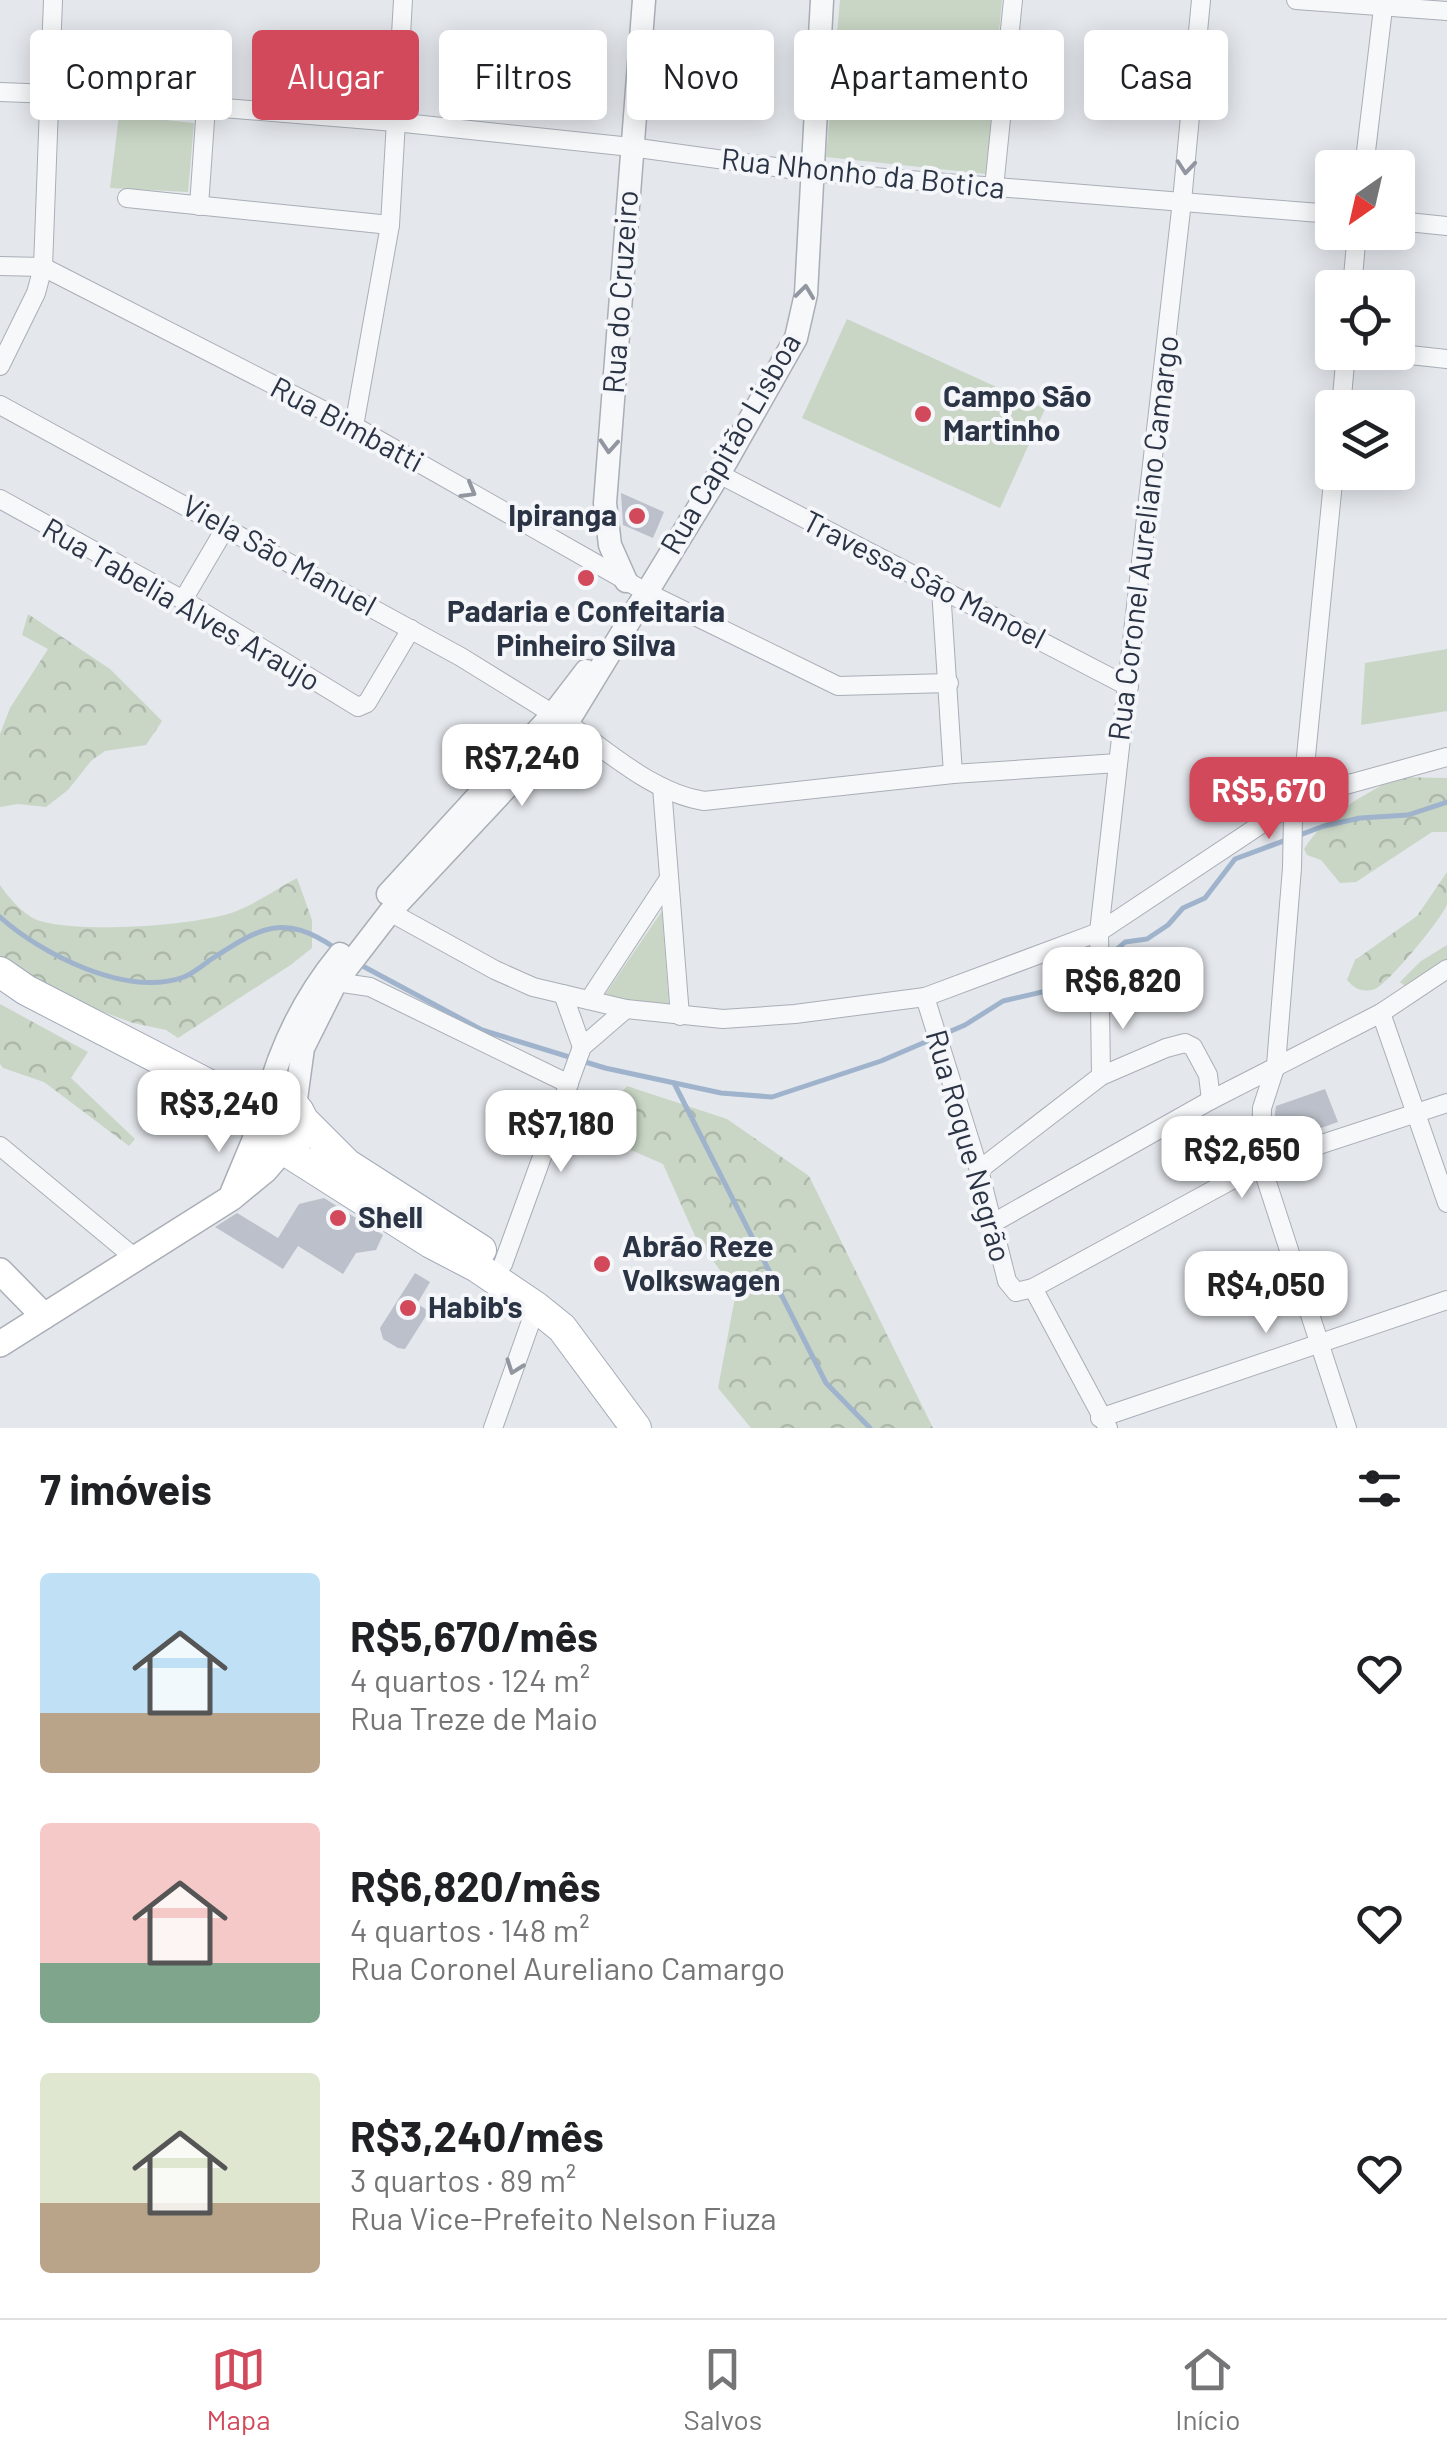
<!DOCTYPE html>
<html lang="pt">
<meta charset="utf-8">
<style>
body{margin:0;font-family:Barlow,sans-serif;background:#f6f6f6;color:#202124;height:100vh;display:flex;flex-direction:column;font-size:38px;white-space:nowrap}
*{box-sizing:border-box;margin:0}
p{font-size:32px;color:#757577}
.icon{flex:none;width:55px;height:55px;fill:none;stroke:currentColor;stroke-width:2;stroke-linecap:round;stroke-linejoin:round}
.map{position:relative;height:1428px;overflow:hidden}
.sheet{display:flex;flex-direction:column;background:#fff;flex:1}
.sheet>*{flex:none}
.guide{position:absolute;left:30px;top:30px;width:1388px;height:90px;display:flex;gap:20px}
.needle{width:65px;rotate:214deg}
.fabs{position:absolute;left:1315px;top:150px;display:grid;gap:20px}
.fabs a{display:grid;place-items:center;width:100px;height:100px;border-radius:10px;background:#fff;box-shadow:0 5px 25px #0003;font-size:50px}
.price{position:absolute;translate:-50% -85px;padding:0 22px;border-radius:20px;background:#fff;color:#222;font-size:32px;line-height:65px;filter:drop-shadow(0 2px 5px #0008)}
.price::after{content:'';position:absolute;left:50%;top:60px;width:30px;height:22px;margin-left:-15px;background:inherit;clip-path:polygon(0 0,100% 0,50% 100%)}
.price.active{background:#d1495b;color:#fff}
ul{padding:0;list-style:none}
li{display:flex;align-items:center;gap:30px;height:250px;padding:0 40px}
li span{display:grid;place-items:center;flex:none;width:280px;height:200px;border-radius:10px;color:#555}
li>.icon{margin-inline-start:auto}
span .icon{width:120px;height:120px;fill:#fffc;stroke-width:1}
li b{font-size:42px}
h2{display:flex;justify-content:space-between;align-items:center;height:120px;padding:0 40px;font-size:42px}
.chip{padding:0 35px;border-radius:10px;background:#fff;box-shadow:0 5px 25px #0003;font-size:35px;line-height:90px}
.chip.active{background:#d1495b;color:#fff}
.tabs{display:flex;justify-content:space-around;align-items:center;height:140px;border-top:2px solid #e0e0e0;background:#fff;font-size:28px;color:#757577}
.tabs a{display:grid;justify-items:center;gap:5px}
.tabs .active{color:#d1495b}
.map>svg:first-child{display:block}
.forest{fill:url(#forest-crowns)}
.green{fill:#c9d6c5}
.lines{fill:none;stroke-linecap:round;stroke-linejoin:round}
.stream{stroke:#9fb4cc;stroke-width:5}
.building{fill:#bbc0ca}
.minor-casing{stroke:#a9aeb7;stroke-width:20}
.tertiary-casing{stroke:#a9aeb7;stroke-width:25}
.secondary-casing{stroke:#a9aeb7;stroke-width:28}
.primary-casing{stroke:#a3abb8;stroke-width:32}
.minor{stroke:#f7f8fa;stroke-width:18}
.tertiary{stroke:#f7f8fa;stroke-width:22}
.secondary{stroke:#fff;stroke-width:25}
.primary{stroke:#fff;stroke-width:30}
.oneway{stroke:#9196a0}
.poi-dot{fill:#d1495b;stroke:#f4f6f9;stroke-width:4}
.labels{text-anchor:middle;stroke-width:8;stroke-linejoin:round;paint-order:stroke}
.street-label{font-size:30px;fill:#2b3445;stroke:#f4f6f9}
.poi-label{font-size:30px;font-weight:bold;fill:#2b3445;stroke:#f4f6f9;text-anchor:start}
</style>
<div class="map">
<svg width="1447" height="1428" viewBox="0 0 1447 1428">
<defs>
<pattern id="forest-crowns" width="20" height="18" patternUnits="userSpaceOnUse" patternTransform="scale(2.5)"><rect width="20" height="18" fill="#c9d6c5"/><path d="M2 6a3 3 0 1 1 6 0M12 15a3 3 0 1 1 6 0" fill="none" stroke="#adb8ab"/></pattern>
</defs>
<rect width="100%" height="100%" fill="#e4e7ec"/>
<g class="forest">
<path d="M28,614L110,669L162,721L146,745L105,751L91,761L68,790L46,807L18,804L0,807V734L10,708L48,649L22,635Z"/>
<path d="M1397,777L1447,778V832H1432L1356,882L1340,883L1321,860L1307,855L1304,849C1326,814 1361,797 1397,777Z"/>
<path d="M1447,872C1447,881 1447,896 1447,904C1443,918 1387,985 1375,989C1362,993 1355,989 1347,980L1355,960L1417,916Z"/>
<path d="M297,878L312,920V948L292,964L178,1038L166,1030L133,1023L55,994L0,958V885C9,898 24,916 40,921C82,933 178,926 220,916C246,911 274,890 297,878Z"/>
<path d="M1447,945V961L1406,987L1400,982L1421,961Z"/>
<path d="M0,1004L88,1052L71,1078L135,1139L129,1146L44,1082L3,1068L0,1064Z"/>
<path d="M627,1086L727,1119L809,1176L933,1428H751L718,1388L736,1292L695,1236L663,1164L587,1131Z"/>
</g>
<g class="green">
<path d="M840,0H1002L986,174L826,157Z"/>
<path d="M119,115L194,123L188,192L110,188Z"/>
<path d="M847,319L1045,409L1000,508L802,418Z"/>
<path d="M1447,649V711L1361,725L1365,663Z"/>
<path d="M662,911L669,1008L604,996Z"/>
</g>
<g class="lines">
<g class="stream">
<path d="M0,917C41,954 127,998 184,977C193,973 202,966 210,960C260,928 282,912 335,948"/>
<path d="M1105,960L1125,942L1147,939L1168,925L1183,908L1205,898L1235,859L1324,826L1360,818L1408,815L1447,802"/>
<path d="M357,963L482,1030L605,1068L721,1093L772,1097L881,1061L965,1025L1003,1001L1081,983L1093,971"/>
<path d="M674,1083L826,1383L870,1428"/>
</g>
</g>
<g class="building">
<path d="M621,493L664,512L653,538L623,525Z"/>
<path d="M1325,1089L1338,1122L1281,1142L1274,1122L1276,1106Z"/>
<path d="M324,1198L383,1235L376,1250L356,1253L343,1274L298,1246L283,1269L215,1227L237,1213L278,1238L299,1204Z"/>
<path d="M415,1273L430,1282L417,1304L429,1311L405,1349L398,1348L383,1339L380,1328Z"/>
</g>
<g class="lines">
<g class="minor-casing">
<g id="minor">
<path d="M1296,0L1447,11"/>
<path d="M0,92L52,94L395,122L631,147L811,172L1332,214"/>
<path d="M1364,168L1384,0"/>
<path d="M994,188L1013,0"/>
<path d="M127,198L390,225"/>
<path d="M199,206L206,106"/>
<path d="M1398,221L1447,226"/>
<path d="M0,266L43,267L354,426L646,592L838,686L949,683"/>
<path d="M1352,288L1357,232"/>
<path d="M1383,352L1447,359"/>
<path d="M0,366L36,293L43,267L53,0"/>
<path d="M0,405L461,657L553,714"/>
<path d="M1341,408L1346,352"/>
<path d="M354,426L390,225L403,0"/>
<path d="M1334,472L1302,797L1293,817L1292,868L1276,1065L1262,1108L1261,1164L1347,1428"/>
<path d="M719,474L1129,687"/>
<path d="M0,499L183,600L358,707L367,703L411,629"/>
<path d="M941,589L953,774"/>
<path d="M183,600L226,527"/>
<path d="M567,723C609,752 653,793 704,801L953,774L1118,763"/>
<path d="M662,787L680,1016"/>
<path d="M390,912L495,970L533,987L626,1009L723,1019L795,1014L925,997L1099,932L1302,797L1447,757"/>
<path d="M336,982L370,987L569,1084"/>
<path d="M563,994L582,1047"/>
<path d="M925,997L979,1170L1007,1281L1016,1292L1033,1288L1261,1164L1447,1103"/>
<path d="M589,1000L668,880"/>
<path d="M1381,1013L1447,1203"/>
<path d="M1101,1076L1099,932L1182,201L1201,0"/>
<path d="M0,1146L135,1258"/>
<path d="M979,1170L1101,1076L1166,1048L1185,1043L1193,1047L1208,1075L1211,1100"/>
<path d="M993,1223L1211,1100L1381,1013L1447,969"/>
<path d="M503,1264L582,1047L626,1009"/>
<path d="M1033,1288L1108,1428"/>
<path d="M1100,1418L1447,1300"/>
<path d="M493,1428L536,1307"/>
</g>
</g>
<g class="tertiary-casing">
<g id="tertiary">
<path d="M626,581L610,545L605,503L644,0"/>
<path d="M388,894L553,714L586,671"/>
<path d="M265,1105C279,1049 303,999 340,954"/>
<path d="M295,1106L303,1048L336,982L390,912L567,723L719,474L796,338L806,294L822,0"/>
</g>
</g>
<g class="secondary-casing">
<g id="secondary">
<path d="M233,1193L258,1133"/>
<path d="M0,1271L44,1316"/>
<path d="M0,1344L231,1198L265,1170L283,1149"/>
</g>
</g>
<g class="primary-casing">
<g id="primary">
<path d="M0,972L26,990L260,1111"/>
<path d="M303,1120L347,1164L481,1250"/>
<path d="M283,1149L301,1135C313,1084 235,1096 262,1140L283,1149L431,1243L477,1267L536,1307L562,1328L636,1428"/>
</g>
</g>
<use href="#minor" class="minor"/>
<use href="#tertiary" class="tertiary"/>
<use href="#secondary" class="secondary"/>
<use href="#primary" class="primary"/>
</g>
<defs><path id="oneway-chevron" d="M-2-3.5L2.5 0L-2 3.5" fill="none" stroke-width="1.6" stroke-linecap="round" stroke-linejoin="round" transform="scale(2.5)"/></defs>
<g class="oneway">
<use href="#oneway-chevron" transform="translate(1186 167) rotate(95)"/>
<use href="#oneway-chevron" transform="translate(805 292) rotate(-83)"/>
<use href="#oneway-chevron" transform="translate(609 446) rotate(94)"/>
<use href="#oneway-chevron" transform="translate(469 491) rotate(30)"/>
<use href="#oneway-chevron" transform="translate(514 1367) rotate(110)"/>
</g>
<g class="poi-dot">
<circle cx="923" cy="414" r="10"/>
<circle cx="637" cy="516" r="10"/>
<circle cx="586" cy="578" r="10"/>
<circle cx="338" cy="1218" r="10"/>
<circle cx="602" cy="1264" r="10"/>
<circle cx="408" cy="1308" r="10"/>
</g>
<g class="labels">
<g class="street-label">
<text transform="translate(863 174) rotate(6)" y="10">Rua Nhonho da Botica</text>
<text transform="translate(621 292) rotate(-86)" y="10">Rua do Cruzeiro</text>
<text transform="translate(347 425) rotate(28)" y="10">Rua Bimbatti</text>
<text transform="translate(731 444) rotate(-60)" y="10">Rua Capitão Lisboa</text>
<text transform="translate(1144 538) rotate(-83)" y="10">Rua Coronel Aureliano Camargo</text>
<text transform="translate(279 556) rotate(29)" y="10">Viela São Manuel</text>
<text transform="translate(924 580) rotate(27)" y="10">Travessa São Manoel</text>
<text transform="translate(181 605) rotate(30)" y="10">Rua Tabelia Alves Araujo</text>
<text transform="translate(968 1146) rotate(74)" y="10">Rua Roque Negrão</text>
</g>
<g class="poi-label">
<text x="943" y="407">Campo São<tspan x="943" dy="34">Martinho</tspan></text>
<text x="617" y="526" text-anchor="end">Ipiranga</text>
<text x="586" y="622" text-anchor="middle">Padaria e Confeitaria<tspan x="586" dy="34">Pinheiro Silva</tspan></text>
<text x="358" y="1228">Shell</text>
<text x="622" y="1257">Abrão Reze<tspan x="622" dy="34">Volkswagen</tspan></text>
<text x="428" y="1318">Habib's</text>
</g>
</g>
</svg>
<div class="fabs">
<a><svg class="needle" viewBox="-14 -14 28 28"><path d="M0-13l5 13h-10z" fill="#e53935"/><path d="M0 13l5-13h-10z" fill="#757577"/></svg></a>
<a><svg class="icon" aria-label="locate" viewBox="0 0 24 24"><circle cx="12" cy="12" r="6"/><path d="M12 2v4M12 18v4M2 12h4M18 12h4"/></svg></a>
<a><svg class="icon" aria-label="layers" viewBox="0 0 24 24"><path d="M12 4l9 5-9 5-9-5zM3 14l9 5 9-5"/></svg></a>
</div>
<b class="price" style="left:522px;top:809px">R$7,240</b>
<b class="price active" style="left:1269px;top:842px">R$5,670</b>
<b class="price" style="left:1123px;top:1032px">R$6,820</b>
<b class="price" style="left:219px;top:1155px">R$3,240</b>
<b class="price" style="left:561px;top:1175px">R$7,180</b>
<b class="price" style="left:1242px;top:1201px">R$2,650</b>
<b class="price" style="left:1266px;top:1336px">R$4,050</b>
<div class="guide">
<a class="chip">Comprar</a>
<a class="chip active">Alugar</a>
<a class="chip">Filtros</a>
<a class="chip">Novo</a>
<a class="chip">Apartamento</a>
<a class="chip">Casa</a>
</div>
</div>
<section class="sheet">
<h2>7 imóveis<svg class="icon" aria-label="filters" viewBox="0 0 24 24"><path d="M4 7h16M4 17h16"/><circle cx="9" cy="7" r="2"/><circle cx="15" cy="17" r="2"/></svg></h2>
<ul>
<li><span style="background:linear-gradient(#bfe0f5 70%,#b9a48a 0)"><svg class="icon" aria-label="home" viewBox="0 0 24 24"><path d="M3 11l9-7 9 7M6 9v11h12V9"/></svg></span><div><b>R$5,670/mês</b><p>4 quartos · 124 m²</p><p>Rua Treze de Maio</p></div><svg class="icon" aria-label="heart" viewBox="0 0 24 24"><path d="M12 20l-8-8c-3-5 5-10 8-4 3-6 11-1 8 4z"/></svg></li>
<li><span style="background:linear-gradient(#f6c9c9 70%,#7fa58c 0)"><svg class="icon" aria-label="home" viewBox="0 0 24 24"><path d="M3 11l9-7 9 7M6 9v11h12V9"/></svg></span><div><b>R$6,820/mês</b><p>4 quartos · 148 m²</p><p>Rua Coronel Aureliano Camargo</p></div><svg class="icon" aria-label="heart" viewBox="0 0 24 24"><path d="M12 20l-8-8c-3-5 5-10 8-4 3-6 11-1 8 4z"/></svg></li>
<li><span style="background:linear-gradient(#dfe7d0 65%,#b9a48a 0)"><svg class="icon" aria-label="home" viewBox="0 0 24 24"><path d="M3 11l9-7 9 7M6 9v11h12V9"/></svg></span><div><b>R$3,240/mês</b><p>3 quartos · 89 m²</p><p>Rua Vice-Prefeito Nelson Fiuza</p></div><svg class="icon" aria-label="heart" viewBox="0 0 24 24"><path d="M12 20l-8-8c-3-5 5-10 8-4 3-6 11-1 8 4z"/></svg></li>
</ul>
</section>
<nav class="tabs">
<a class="active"><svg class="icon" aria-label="map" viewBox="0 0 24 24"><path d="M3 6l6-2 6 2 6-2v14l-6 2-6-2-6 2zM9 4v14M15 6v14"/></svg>Mapa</a>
<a><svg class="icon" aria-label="saved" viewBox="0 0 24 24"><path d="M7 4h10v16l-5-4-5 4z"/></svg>Salvos</a>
<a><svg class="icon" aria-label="home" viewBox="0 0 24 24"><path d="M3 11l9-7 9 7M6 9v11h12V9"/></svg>Início</a>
</nav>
